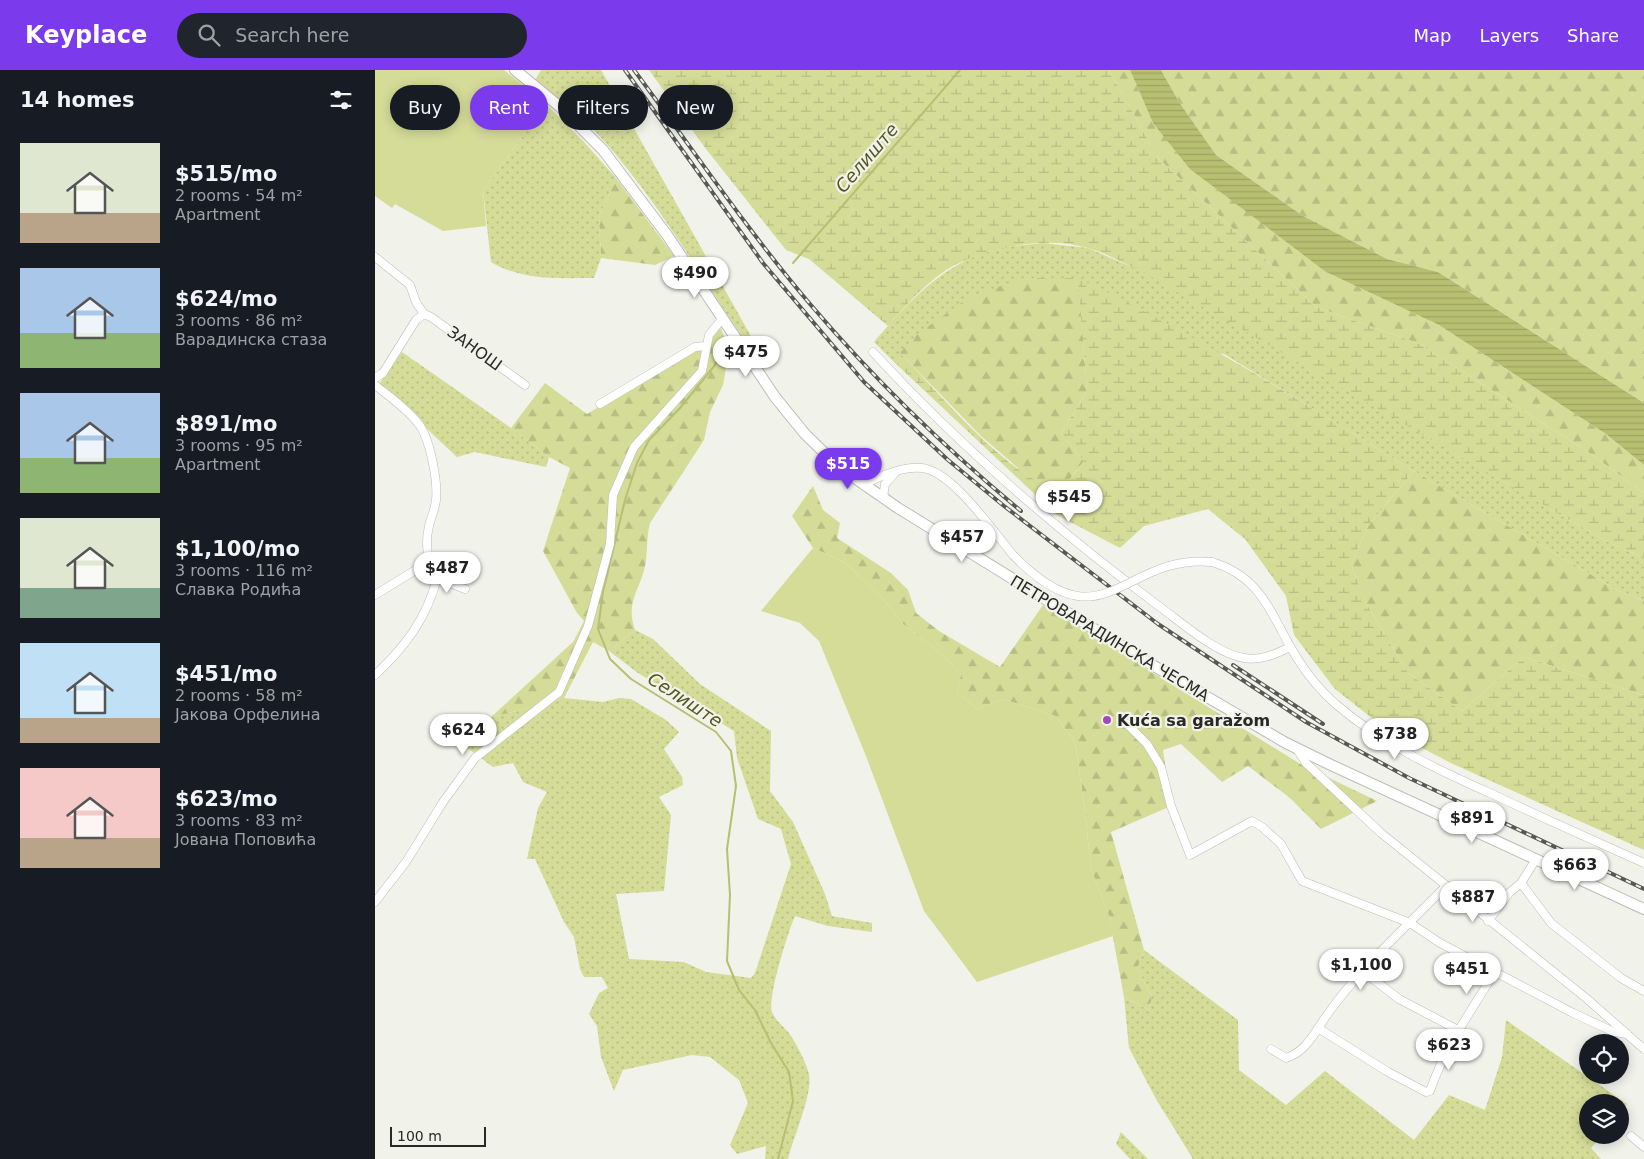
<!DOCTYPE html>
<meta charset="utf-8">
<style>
body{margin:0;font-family:"DejaVu Sans",sans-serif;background:#20242c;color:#f1f3f6;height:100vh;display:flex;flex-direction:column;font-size:19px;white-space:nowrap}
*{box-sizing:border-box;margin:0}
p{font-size:16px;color:#9ea1a6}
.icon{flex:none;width:28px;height:28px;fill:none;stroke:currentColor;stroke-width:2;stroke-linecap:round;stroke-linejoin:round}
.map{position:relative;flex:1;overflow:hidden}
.details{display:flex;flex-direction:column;background:#171b24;width:375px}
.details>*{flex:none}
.hud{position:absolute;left:15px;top:15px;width:475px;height:45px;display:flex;gap:10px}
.fabs{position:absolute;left:1204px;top:964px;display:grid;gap:10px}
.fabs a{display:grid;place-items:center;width:50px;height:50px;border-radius:50%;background:#171b24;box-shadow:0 2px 12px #0003;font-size:25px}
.scale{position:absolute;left:15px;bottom:12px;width:96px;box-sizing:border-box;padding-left:5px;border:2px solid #282926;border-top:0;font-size:14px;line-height:18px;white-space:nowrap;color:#282926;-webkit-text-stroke:4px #f1f2ea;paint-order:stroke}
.price{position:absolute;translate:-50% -42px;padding:0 11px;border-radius:18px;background:#fff;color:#222;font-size:16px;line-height:32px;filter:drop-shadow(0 1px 2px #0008)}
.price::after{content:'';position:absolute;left:50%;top:30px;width:15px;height:11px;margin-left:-8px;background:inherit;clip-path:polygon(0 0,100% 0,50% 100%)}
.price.on{background:#7c3aed;color:#fff}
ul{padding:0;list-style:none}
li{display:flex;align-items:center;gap:15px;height:125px;padding:0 20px}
li span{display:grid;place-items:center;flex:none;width:140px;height:100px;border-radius:0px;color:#555}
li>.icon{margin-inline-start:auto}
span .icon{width:60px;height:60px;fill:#fffc;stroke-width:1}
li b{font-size:21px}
h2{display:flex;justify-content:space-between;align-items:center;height:60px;padding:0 20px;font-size:21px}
.pill{padding:0 18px;border-radius:22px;background:#171b24;box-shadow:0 2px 12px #0003;font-size:18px;line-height:45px}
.pill.on{background:#7c3aed;color:#fff}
header{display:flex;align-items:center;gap:30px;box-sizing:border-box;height:70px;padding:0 25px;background:#7c3aed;color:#fff}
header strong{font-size:24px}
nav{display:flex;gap:28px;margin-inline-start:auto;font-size:18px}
.search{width:350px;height:45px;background:#20242c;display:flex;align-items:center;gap:12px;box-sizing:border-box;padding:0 18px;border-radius:28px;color:#9ea1a6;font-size:19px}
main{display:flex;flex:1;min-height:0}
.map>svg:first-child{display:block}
.grass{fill:url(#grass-dots)}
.forest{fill:url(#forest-firs)}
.wetland{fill:url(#wetland-marsh)}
.green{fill:#d5dc98}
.water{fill:url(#water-rules)}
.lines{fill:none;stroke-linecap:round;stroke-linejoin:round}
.stream{stroke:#b7bf71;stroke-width:2}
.minor-casing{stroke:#bcbdb6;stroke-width:9}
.major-casing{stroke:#bcbdb6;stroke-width:12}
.minor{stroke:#fff;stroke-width:8}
.major{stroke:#fff;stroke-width:10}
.rail-casing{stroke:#575854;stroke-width:4}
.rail{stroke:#f1f2ea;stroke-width:2;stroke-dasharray:5.5;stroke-linecap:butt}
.minor-bridge-casing{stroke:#bcbdb6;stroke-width:9;stroke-linecap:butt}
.minor-bridge{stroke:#fff;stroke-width:8}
.poi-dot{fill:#a44ab6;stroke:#f1f2ea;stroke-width:2}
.labels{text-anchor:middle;stroke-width:4.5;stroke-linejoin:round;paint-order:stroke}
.street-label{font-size:16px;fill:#282926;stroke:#f1f2ea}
.poi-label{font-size:16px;font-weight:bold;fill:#282926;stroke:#f1f2ea;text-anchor:start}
.water-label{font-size:18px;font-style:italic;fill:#53571e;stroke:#f1f2ea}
</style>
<header>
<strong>Keyplace</strong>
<div class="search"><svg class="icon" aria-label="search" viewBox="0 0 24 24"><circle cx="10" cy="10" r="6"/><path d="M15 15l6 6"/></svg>Search here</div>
<nav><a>Map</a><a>Layers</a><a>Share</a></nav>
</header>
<main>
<section class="details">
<h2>14 homes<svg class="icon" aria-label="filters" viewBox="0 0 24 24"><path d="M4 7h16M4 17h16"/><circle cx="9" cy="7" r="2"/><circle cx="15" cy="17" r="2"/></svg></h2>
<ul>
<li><span style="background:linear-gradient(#dfe7d0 70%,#b9a48a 0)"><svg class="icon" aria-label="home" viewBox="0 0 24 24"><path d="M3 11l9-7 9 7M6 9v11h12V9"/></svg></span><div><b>$515/mo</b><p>2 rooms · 54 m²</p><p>Apartment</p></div></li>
<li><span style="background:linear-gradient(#a9c7e8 65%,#8fb573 0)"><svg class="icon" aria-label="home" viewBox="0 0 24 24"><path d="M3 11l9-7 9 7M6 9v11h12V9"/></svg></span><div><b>$624/mo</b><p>3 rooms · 86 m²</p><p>Варадинска стаза</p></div></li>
<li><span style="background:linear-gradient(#a9c7e8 65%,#8fb573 0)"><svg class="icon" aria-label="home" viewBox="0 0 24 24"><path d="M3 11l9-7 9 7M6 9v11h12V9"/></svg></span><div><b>$891/mo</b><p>3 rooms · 95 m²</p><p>Apartment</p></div></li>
<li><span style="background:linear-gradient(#dfe7d0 70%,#7fa58c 0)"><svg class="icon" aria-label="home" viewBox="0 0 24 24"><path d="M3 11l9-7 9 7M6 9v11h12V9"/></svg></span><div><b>$1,100/mo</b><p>3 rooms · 116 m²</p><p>Славка Родића</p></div></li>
<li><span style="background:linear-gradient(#bfe0f5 75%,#b9a48a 0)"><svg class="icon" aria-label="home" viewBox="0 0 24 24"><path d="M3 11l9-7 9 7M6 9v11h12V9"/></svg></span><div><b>$451/mo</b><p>2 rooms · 58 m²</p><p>Јакова Орфелина</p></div></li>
<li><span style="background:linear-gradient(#f6c9c9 70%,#b9a48a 0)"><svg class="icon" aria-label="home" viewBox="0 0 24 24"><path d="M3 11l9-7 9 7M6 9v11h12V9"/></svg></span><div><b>$623/mo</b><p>3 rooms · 83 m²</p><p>Јована Поповића</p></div></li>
</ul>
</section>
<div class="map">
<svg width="1269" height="1089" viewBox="0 0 1269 1089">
<defs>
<pattern id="grass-dots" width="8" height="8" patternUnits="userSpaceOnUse" patternTransform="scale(1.25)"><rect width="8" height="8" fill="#d5dc98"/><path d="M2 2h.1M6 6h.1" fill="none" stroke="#b7bd83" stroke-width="1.8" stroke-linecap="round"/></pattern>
<pattern id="forest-firs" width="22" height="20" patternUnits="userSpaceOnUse" patternTransform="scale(1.25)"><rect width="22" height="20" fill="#d5dc98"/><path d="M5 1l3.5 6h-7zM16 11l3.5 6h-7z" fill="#b7bd83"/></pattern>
<pattern id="wetland-marsh" width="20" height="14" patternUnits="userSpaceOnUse" patternTransform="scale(1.25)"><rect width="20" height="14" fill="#d5dc98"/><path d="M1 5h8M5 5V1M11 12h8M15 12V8" fill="none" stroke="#b7bd83"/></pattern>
<pattern id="water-rules" width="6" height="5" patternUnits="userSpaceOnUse" patternTransform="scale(1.25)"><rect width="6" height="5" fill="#b7bf71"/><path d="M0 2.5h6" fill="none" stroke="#9da462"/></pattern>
</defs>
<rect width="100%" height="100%" fill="#f1f2ea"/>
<g class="grass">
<path d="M166,0H226L377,268L372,274C321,200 276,118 213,54C197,38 178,24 160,10Z"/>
<path d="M167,30L209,72L241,108L224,147L226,188L219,208C182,208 148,211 116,192L108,121L150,63L152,50Z"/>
<path d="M668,173L713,178L773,204L1229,470L1269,488V531L1244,521L1039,401L849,284L541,265L519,292L499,272C534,231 571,190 626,178C640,175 654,175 668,173Z"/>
<path d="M27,282L136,358L174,387L171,397L100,382L82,387L4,314Z"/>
<path d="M260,560L278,569L325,614L396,661L395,721L418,752L450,824L457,846L497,853V862L453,856L420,846C413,862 392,928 397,942C400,950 409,957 414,963C421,973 431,992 434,1004C438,1024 418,1068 413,1089H390L391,1076L362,1084L355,1075L373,1033L364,1010L335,987L317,985L248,1000L239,1021L226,987L222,956L214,944L224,923L233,918L227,907H209L205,899L199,867L189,852L160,789H152L163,738L172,722L148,712L138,693L118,697L84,672L115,648L189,628L228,632L244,628L256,629L291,650L304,662L289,679L307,707L308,715L284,727L296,745L289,821L241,824L254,889L309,892L331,902L376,908L380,903L416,794L406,759L383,749L362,688L359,661L263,603L234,581Z"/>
<path d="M769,880L863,950L864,1000L911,1035L950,1001L1039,1070L1074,1025L1110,1040L1127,987L1131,950L1252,1034L1245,1042V1032H1212V1065H1227L1216,1078L1226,1089H818L781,1029L754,978L749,927L774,940L777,927L762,899Z"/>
<path d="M746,1062L773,1089H755L741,1074Z"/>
</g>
<g class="forest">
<path d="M734,0H755L778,53L951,202L1064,255L1231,364L1269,395V423L1213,382L1045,274L941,237L783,88Z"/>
<path d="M786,0H1269V333L1063,202L1012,189L928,146L841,85L804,32Z"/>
<path d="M241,108L299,186L280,195L226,188L224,147Z"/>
<path d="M647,208H703L712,320L686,364L709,391L684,423L657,410L606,366L525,283L541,265L593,228Z"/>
<path d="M346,258L354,280L348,315L335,342L329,370L275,453C271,468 273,481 270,496C265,521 250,531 260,560L234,581L218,572L189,628L115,648L198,572L209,551L202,543L168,481L195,398L174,387L136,358L170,313L212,344L303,290Z"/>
<path d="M1039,401L1244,521L1269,531V625L1149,587L1087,641L1033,603L991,533L976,495L993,456Z"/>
<path d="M438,416L448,440L465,453L462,468L516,503L533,520L541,543L564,561L625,597L668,535L927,695L1002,731L946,759L915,728L873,696L847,712L806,674L788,680L796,736L736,762L769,880L762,899L777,927L774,940L749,927L734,846L716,799L710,741L700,672L680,646L628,629L602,639L582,622L586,604L563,581L528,554L509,530L471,493L438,478L417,446Z"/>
</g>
<g class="wetland">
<path d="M274,0H734L783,88L941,237L1045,274L1213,382L1269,423V488L1229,470L773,205C754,196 734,184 713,178C672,166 618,176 580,195C555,208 531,235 513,256L434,189L411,180L331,79Z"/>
<path d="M703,208C820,264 929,333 1039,401L993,456L976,495L991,533L1033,603L1087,641L1149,587L1269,625V780L1078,694L1012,660L960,619L919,565L911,526L870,469L833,439L769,456L745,478L682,445L519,292L525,283C570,329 625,398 684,423L709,391L686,364L712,320Z"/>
</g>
<g class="green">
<path d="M0,0H129L167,30L152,50L150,63L108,121L111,156L68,161L20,134L17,138L0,126Z"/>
<path d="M438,478L471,493L509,530L528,554L563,581L586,604L582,622L602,639L628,629L680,646L700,672L710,741L716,799L734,846L738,866L602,912L549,841L491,686L444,571L425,553L386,541Z"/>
</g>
<path class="water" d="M755,0H786L804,32L841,85L928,146L1012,189L1063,202L1269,333V395L1231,364L1064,255L951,202L815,99L778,53Z"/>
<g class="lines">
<g class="stream">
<path d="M418,193L585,0"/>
<path d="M349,276L340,295L305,338L274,370L262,393L250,430L228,522L223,559L235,589L256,609L341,662L356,681L361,716L352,779L355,825L352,891L364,920L380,940L396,973L414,1002L418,1031L403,1089"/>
</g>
<g class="minor-casing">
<g id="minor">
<path d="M0,187L35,215L41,232L49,244"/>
<path d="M498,282C585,377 682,460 785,537C807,553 842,584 869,588C885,591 901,584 915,577"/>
<path d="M0,308L8,303L41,250L49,244L56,247L150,315"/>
<path d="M0,315C15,327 31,338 43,353C55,368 63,411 61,430C60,440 56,447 54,456C50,472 52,494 62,508C52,548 30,577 0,605"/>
<path d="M225,334L320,277L331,276"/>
<path d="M488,415C505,406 527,396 547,398C577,401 618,461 638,485"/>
<path d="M508,428L510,414L521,402"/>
<path d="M837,492C884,506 894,539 916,578C928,599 944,620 963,636C1009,675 1063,700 1117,724C1168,748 1218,770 1269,793"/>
<path d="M62,508L90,519"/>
<path d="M0,525L55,491"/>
<path d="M752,654L772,674L786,697L796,736L815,785L877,751L887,757L906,774L927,811L1035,853L1065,873L1198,943L1239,962L1252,964"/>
<path d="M922,679L931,693L1006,763L1211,928L1269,979"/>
<path d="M1161,789L1146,813L1176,853L1246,908L1269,921"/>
<path d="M0,832L31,792L68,732L100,688L184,622L213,556L235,474L238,425L259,377L327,301L334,265L347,249"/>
<path d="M1113,851L1134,823L1146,813"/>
<path d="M989,902L1024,929L1083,960"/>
<path d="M943,958L1013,1002L1051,1022L1055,1021C1070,977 1096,941 1120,902"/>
<path d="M896,979L911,988C931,982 940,962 952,945C985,898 1030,858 1071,816"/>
<path d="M1256,1066L1269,1077"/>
</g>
</g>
<g class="major-casing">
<path id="major" d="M140,0L184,36L228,80L292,165L400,327L430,364L464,397L523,438L779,596L911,673L956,695L1269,839"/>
</g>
<use href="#minor" class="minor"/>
<use href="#major" class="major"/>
<g class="rail-casing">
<g id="rail">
<path d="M250,0L388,193L489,312L573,390L629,436L783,554L931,652L1034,708L1269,819"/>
<path d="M259,0C317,78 372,160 435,234C499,309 570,378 646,441"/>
<path d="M858,595L948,654"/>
</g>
</g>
<use href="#rail" class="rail"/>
<g class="minor-bridge-casing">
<path id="minor-bridge" d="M638,485C729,579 748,483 837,492"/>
</g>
<use href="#minor-bridge" class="minor-bridge"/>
</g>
<circle class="poi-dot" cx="732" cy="650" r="5"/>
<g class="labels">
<g class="street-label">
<text transform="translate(100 278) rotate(36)" y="6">ЗАНОШ</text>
<text transform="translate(735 568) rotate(31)" y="6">ПЕТРОВАРАДИНСКА ЧЕСМА</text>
</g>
<g class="poi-label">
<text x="742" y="656">Kuća sa garažom</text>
</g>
<g class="water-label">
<text transform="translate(492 88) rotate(-49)" y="6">Селиште</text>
<text transform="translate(310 630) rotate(33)" y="6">Селиште</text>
</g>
</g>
</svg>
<div class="fabs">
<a><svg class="icon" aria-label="locate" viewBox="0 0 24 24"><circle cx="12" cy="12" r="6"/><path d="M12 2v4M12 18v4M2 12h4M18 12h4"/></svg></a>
<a><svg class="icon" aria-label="layers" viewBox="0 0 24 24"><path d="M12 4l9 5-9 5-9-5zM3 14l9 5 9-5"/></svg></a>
</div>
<div class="scale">100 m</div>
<b class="price" style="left:320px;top:229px">$490</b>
<b class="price" style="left:371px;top:308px">$475</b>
<b class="price on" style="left:473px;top:420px">$515</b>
<b class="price" style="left:694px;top:453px">$545</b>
<b class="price" style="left:587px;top:493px">$457</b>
<b class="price" style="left:72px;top:524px">$487</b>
<b class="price" style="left:88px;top:686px">$624</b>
<b class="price" style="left:1020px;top:690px">$738</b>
<b class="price" style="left:1097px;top:774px">$891</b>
<b class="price" style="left:1200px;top:821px">$663</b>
<b class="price" style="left:1098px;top:853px">$887</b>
<b class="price" style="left:986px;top:921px">$1,100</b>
<b class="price" style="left:1092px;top:925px">$451</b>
<b class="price" style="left:1074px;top:1001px">$623</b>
<div class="hud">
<a class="pill">Buy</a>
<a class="pill on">Rent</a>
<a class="pill">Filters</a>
<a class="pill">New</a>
</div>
</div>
</main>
